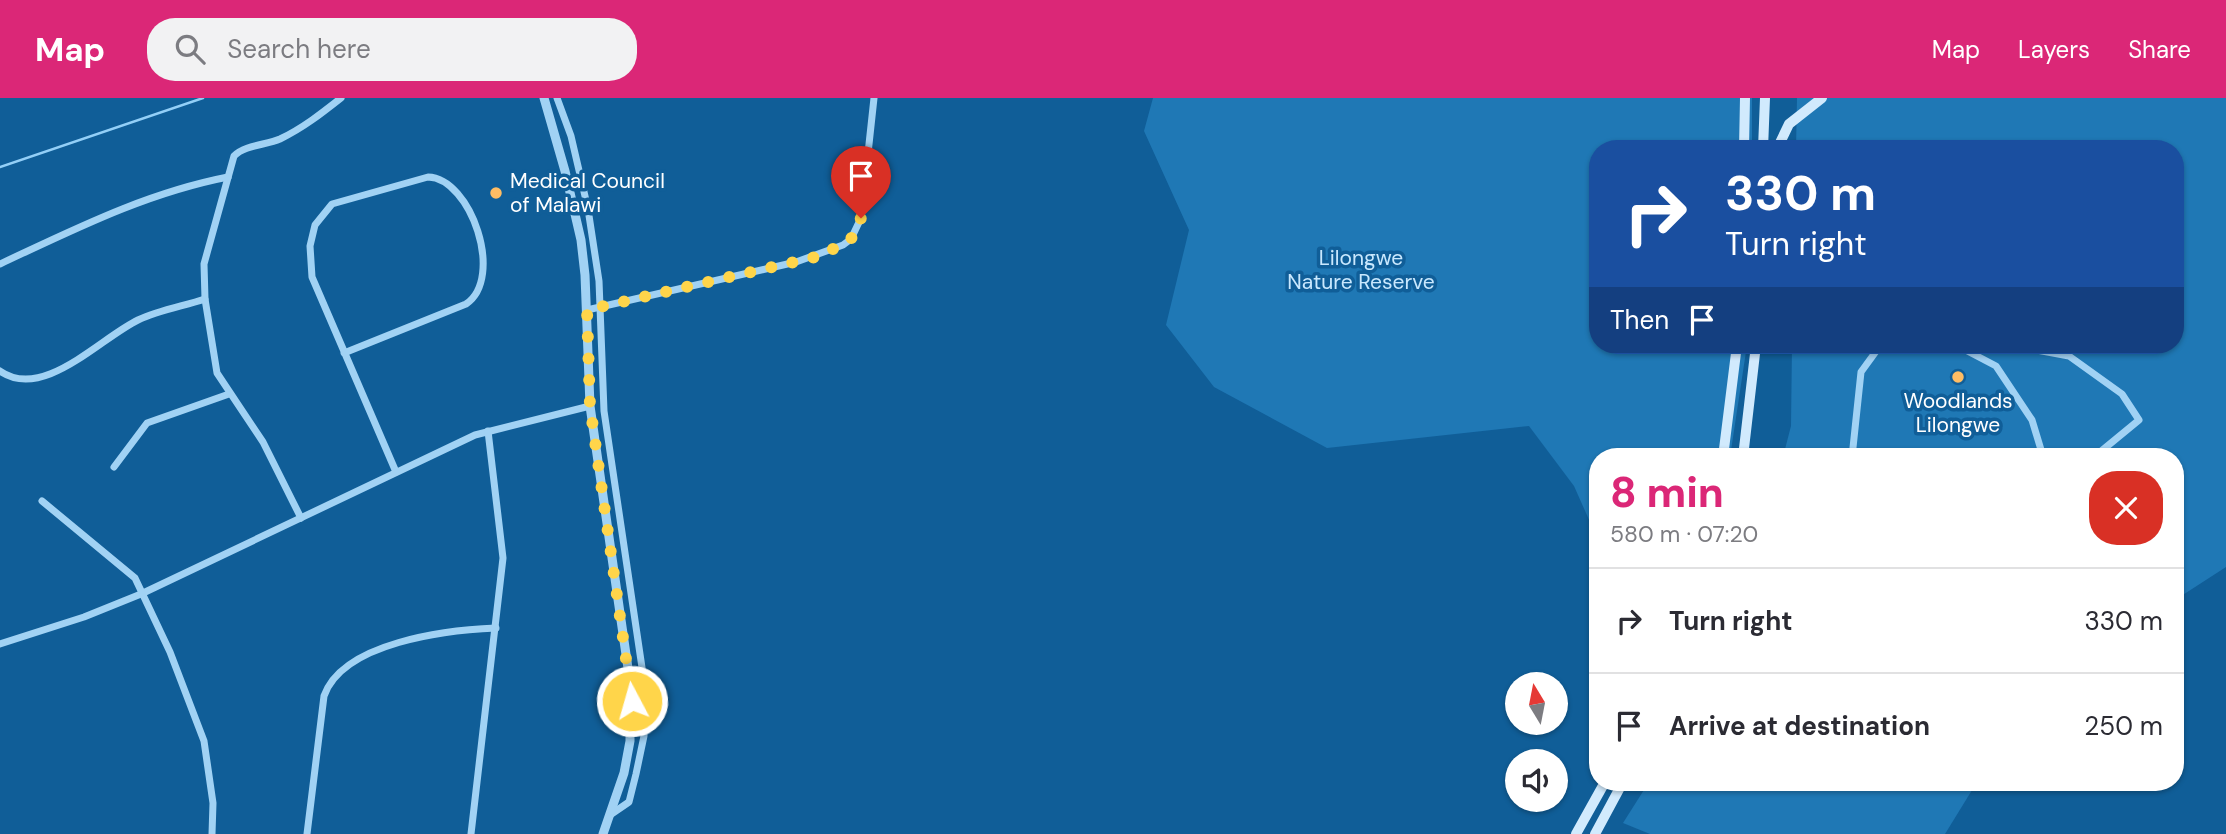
<!DOCTYPE html>
<html lang="en">
<head>
<meta charset="utf-8">
<style>
  :root { --surface:#fff; --page:#f2f2f3; --text:#2b2b33; --muted:#7c7c81; --line:#e1e1e2; --accent:#db2777 }
  body { margin:0; font-family:"DM Sans",sans-serif; background:var(--page); color:var(--text); height:100vh; display:flex; flex-direction:column; font-size:26px; white-space:nowrap }
  * { box-sizing:border-box; margin:0 }
  p { font-size:23px; color:var(--muted) }
  .icon { flex:none; width:38px; height:38px; fill:none; stroke:currentColor; stroke-width:2; stroke-linecap:round; stroke-linejoin:round }
  .map { position:relative; flex:1; overflow:hidden }
  .panel { position:absolute; left:1589px; top:350px; width:595px; height:343px; display:flex; flex-direction:column; background:var(--surface); border-radius:28px; box-shadow:0 2px 5px #0004 }
  .panel>* { flex:none }
  .guide { position:absolute; left:1589px; top:42px; width:595px; height:214px; border-radius:28px; box-shadow:0 2px 5px #0004; background:#1a4fa0; color:#fff; overflow:hidden }
  .needle { width:46px; rotate:350deg }
  .controls { position:absolute; left:1505px; top:574px; display:grid; gap:14px }
  .controls a { display:grid; place-items:center; width:63px; height:63px; border-radius:50%; background:var(--surface); box-shadow:0 2px 5px #0004; font-size:35px }
  .pin { position:absolute; display:grid; place-items:center; width:60px; height:60px; color:#fff; margin:-72px -30px; border-radius:50% 50% 50% 0; rotate:-45deg; box-shadow:0 0 7px #0007 }
  .pin .icon { rotate:45deg }
  .me { position:absolute; width:77px; margin:-38px; rotate:354deg; stroke-linejoin:round; filter:drop-shadow(0 0 5px #0008) }
  .turn { display:flex; align-items:center; gap:24px; height:147px; padding:0 21px; font-size:32px }
  .turn .icon { width:91px; height:91px; stroke-width:2.5 }
  .turn b { display:block; font-size:49px; line-height:60px }
  .then { display:flex; align-items:center; height:66px; padding:0 21px; background:#0003; gap:14px; font-size:26px }
  .round { display:grid; place-items:center; flex:none; width:74px; height:74px; border-radius:28px; background:var(--page) }
  .overview { display:flex; align-items:center; justify-content:space-between; height:119px; padding:0 21px }
  h1 { font-size:42px; font-weight:800; line-height:52px; color:var(--accent) }
  ul { padding:0; list-style:none }
  li { display:flex; align-items:center; gap:21px; height:105px; padding:0 21px; border-top:2px solid var(--line) }
  li div { flex:1 }
  li b { display:block; font-size:26px }
  li em { font-style:normal }
  header { display:flex; align-items:center; gap:42px; box-sizing:border-box; height:98px; padding:0 35px; background:var(--accent); color:#fff }
  header strong { font-size:33px }
  nav { display:flex; gap:38px; margin-inline-start:auto; font-size:24px }
  .search { width:490px; height:63px; background:var(--page); display:flex; align-items:center; gap:18px; box-sizing:border-box; padding:0 24px; border-radius:28px; color:var(--muted); font-size:26px }
  .map>svg:first-child { display:block }
  .green { fill:#1f78b5 }
  .lines { fill:none; stroke-linecap:round; stroke-linejoin:round }
  .stream { stroke:#93cff7; stroke-width:2.5 }
  .minor { stroke:#a1d2f4; stroke-width:7 }
  .tertiary { stroke:#a1d2f4; stroke-width:9 }
  .secondary { stroke:#d1eafd; stroke-width:10 }
  .route { stroke:#ffd54a; stroke-width:12; stroke-dasharray:0 21.6 }
  .poi-dot { fill:#ffbd64; stroke:#105e98; stroke-width:2.5 }
  .labels { text-anchor:middle; dominant-baseline:central; stroke-width:7; stroke-linejoin:round; paint-order:stroke }
  .poi-label { font-size:21px; fill:#fff; stroke:#105e98; text-anchor:start }
  .park-label { font-size:21px; fill:#c9e8fe; stroke:#105e98 }
</style>
</head>
<body>
<header>
<strong>Map</strong>
<div class="search"><svg class="icon" aria-label="search" viewBox="0 0 24 24"><circle cx="10" cy="10" r="6"/><path d="M15 15l6 6"/></svg>Search here</div>
<nav><a>Map</a><a>Layers</a><a>Share</a></nav>
</header>
<div class="map">
<svg width="2226" height="736" viewBox="0 0 2226 736">
  <rect width="100%" height="100%" fill="#105e98"/>
  <g class="green">
    <path d="M1153,0H1752V51H1598V247H1747L1730,359H1598V442L1574,388L1529,328L1327,350L1214,289L1166,227L1189,132L1144,33Z"/>
    <path d="M1797,0H2226V469L2175,502V359H1783L1791,328L1792,247H2175V51H1796Z"/>
    <path d="M1649,684H1977L1945,736H1650L1623,725Z"/>
  </g>
  <g class="lines">
    <path class="stream" d="M0,69L203,0"/>
    <g class="minor">
      <path d="M557,0L571,38L588,111L599,183L604,313L644,583V638L636,676L629,704L610,717"/>
      <path d="M0,166C75,131 146,95 228,79"/>
      <path d="M587,212L796,164L843,147L851,141L861,120L874,0"/>
      <path d="M1956,247L1996,268L2032,322L2042,355L2059,359"/>
      <path d="M2009,247L2069,258L2122,296L2139,322L2094,359"/>
      <path d="M344,255L466,206C505,180 471,80 428,79L332,106L315,127L310,148L312,179L396,374"/>
      <path d="M0,273C43,303 99,241 138,222C159,212 184,208 205,201"/>
      <path d="M1852,359L1861,274L1877,252L1888,247"/>
      <path d="M114,369L147,325L229,296"/>
      <path d="M42,403L135,480L170,554L204,643L213,705L212,736"/>
      <path d="M301,420L263,344L217,275L205,201L204,166L234,58C245,47 266,47 280,41C303,30 322,15 341,0"/>
      <path d="M0,546L84,519L141,496L475,337L590,308"/>
      <path d="M307,736L324,598C343,544 447,532 496,530"/>
      <path d="M471,736L503,460L488,333"/>
    </g>
    <path class="tertiary" d="M544,0L565,73L581,142L585,177L590,308L630,584V643L624,675L603,736"/>
    <g class="secondary">
      <path d="M1744,51L1745,0"/>
      <path d="M1763,51L1765,0"/>
      <path d="M1777,51L1789,26L1822,0"/>
      <path d="M1723,359L1737,247"/>
      <path d="M1743,359L1756,247"/>
      <path d="M1576,736L1605,684"/>
      <path d="M1595,736L1623,684"/>
    </g>
  </g>
  <g class="lines">
    <path class="route" d="M632,603L590,308L587,212L820,158L851,141L861,120"/>
  </g>
  <g class="poi-dot">
    <circle cx="496" cy="95" r="7"/>
    <circle cx="1958" cy="279" r="7"/>
  </g>
  <g class="labels">
    <g class="poi-label">
      <text x="510" y="83">Medical Council<tspan x="510" dy="24">of Malawi</tspan></text>
      <text x="1958" y="303" text-anchor="middle">Woodlands<tspan x="1958" dy="24">Lilongwe</tspan></text>
    </g>
    <g class="park-label">
      <text x="1361" y="160">Lilongwe<tspan x="1361" dy="24">Nature Reserve</tspan></text>
    </g>
  </g>
</svg>
<div class="controls">
<a><svg class="needle" viewBox="-14 -14 28 28"><path d="M0-13l5 13h-10z" fill="#e53935"/><path d="M0 13l5-13h-10z" fill="#7c7c81"/></svg></a>
<a><svg class="icon" aria-label="sound" viewBox="0 0 24 24"><path d="M4 9h4l5-4v14l-5-4H4zM17 9q2 3 0 6"/></svg></a>
</div>
<div class="pin" style="left:861px;top:120px;background:#d93025"><svg class="icon" aria-label="arrive" viewBox="0 0 24 24"><path d="M6 21V4h12l-3 4 3 4H6"/></svg></div>
<svg class="me" style="left:632px;top:603px" viewBox="-20 -20 40 40"><circle r="17" fill="#ffd54a" stroke="#fff" stroke-width="3"/><path d="M0-11L8 9 0 5-8 9z" fill="#fff"/></svg>
<div class="guide">
<div class="turn"><svg class="icon" aria-label="right" viewBox="0 0 24 24"><path d="M7 20v-9h11M14 6l5 5-5 5"/></svg><div><b>330 m</b>Turn right</div></div>
<div class="then">Then<svg class="icon" aria-label="arrive" viewBox="0 0 24 24"><path d="M6 21V4h12l-3 4 3 4H6"/></svg></div>
</div>
<section class="panel">
<div class="overview"><div><h1>8 min</h1><p>580 m · 07:20</p></div><a class="round" style="background:#d93025;color:#fff"><svg class="icon" aria-label="close" viewBox="0 0 24 24"><path d="M6 6l12 12M18 6L6 18"/></svg></a></div>
<ul>
<li><svg class="icon" aria-label="right" viewBox="0 0 24 24"><path d="M7 20v-9h11M14 6l5 5-5 5"/></svg><div><b>Turn right</b></div><em>330 m</em></li>
<li><svg class="icon" aria-label="arrive" viewBox="0 0 24 24"><path d="M6 21V4h12l-3 4 3 4H6"/></svg><div><b>Arrive at destination</b></div><em>250 m</em></li>
</ul>
</section>
</div>
</body>
</html>
